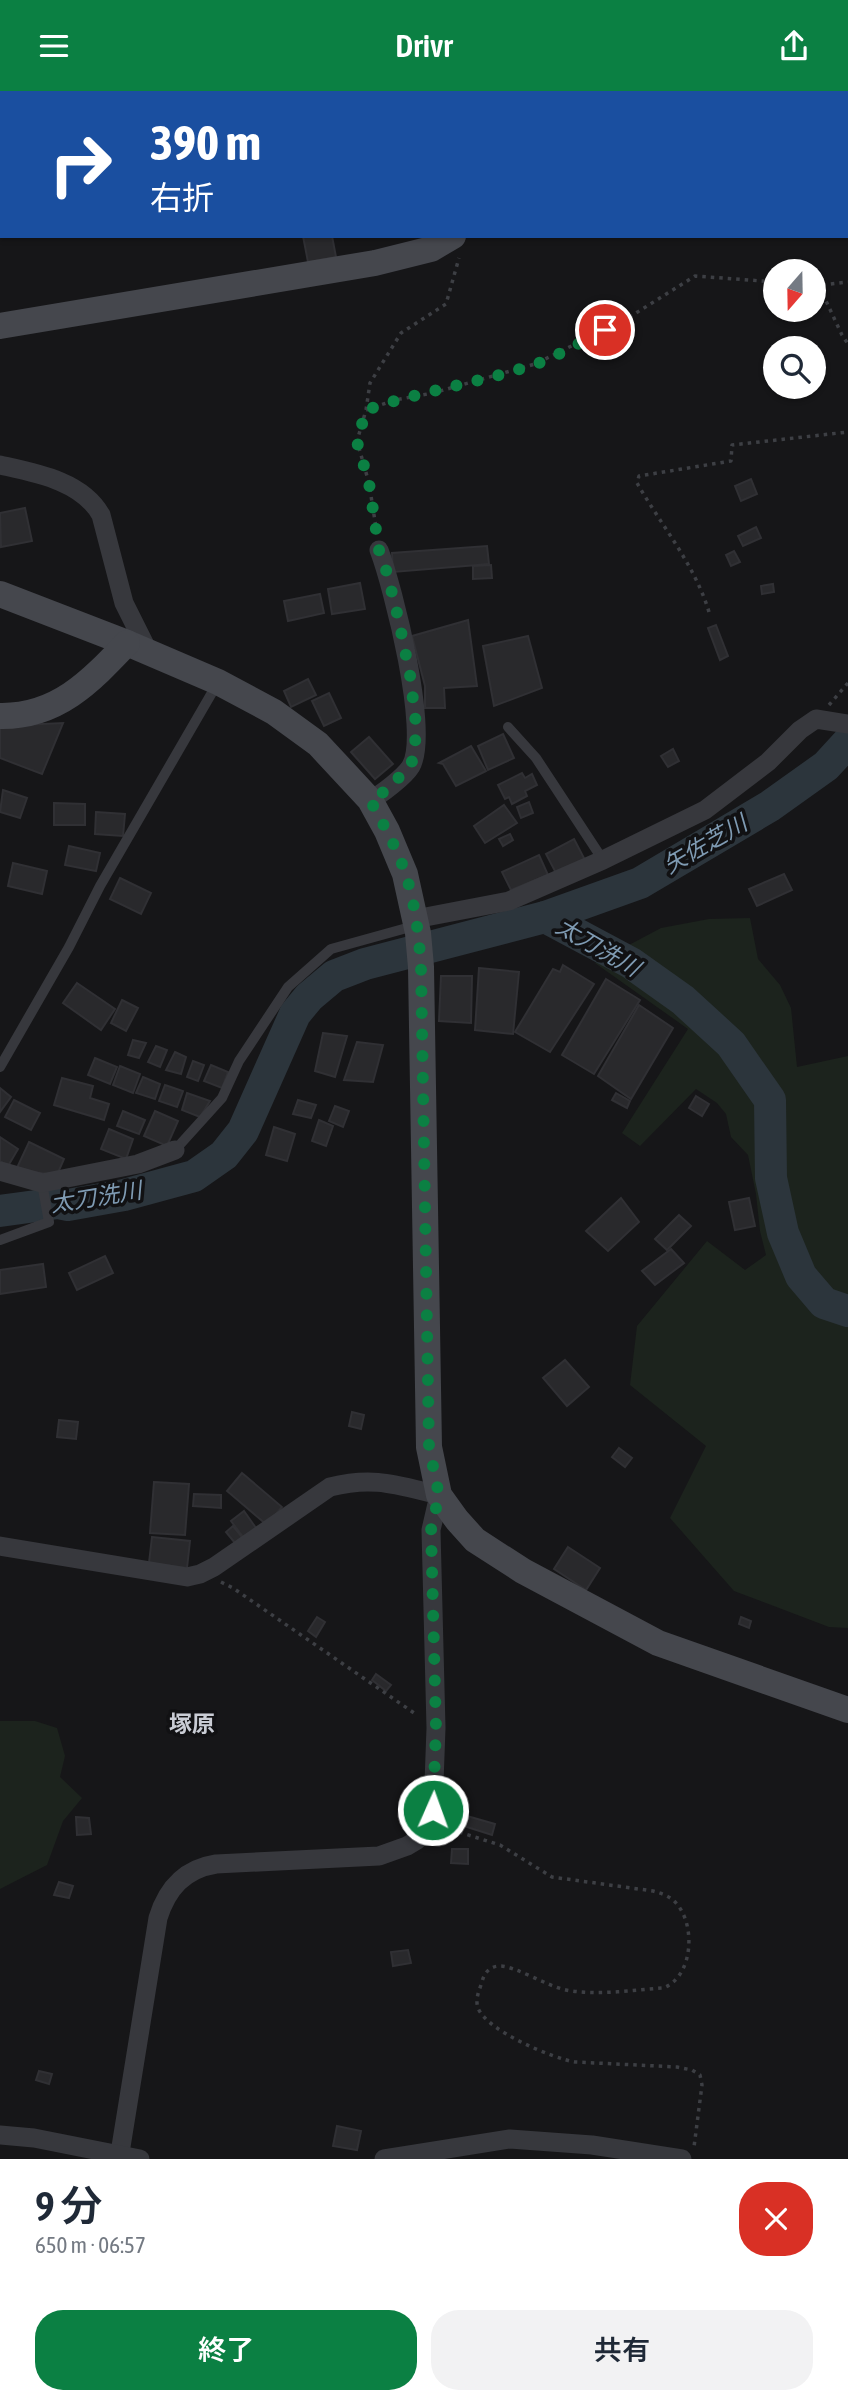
<!DOCTYPE html>
<html lang="ja">
<head>
<meta charset="utf-8">
<style>
  :root { --surface:#fff; --page:#f2f2f3; --text:#1f2937; --muted:#747a83; --accent:#0b8043 }
  body { margin:0; font-family:"Asap Condensed","Noto Sans JP",sans-serif; background:var(--page); color:var(--text); height:100vh; display:flex; flex-direction:column; font-size:26px; white-space:nowrap }
  * { box-sizing:border-box; margin:0 }
  p { font-size:23px; color:var(--muted) }
  .icon { flex:none; width:38px; height:38px; fill:none; stroke:currentColor; stroke-width:2; stroke-linecap:round; stroke-linejoin:round }
  .map { position:relative; height:2068px; overflow:hidden }
  .sheet { display:flex; flex-direction:column; background:var(--surface); flex:1 }
  .sheet>* { flex:none }
  .hud { position:absolute; left:0px; top:0px; width:849px; height:147px; box-shadow:0 2px 5px #0004; background:#1a4fa0; color:#fff; overflow:hidden }
  .needle { width:46px; rotate:200deg }
  .buttons { position:absolute; left:763px; top:168px; display:grid; gap:14px }
  .buttons a { display:grid; place-items:center; width:63px; height:63px; border-radius:50%; background:var(--surface); box-shadow:0 2px 5px #0004; font-size:35px }
  .pin { position:absolute; display:grid; place-items:center; width:60px; height:60px; color:#fff; margin:-30px; border:4px solid #fff; border-radius:50%; box-shadow:0 2px 7px #0007 }
  .me { position:absolute; width:77px; margin:-38px; rotate:2deg; stroke-linejoin:round; filter:drop-shadow(0 0 5px #0008) }
  .turn { display:flex; align-items:center; gap:24px; height:147px; padding:0 35px; font-size:32px }
  .turn .icon { width:91px; height:91px; stroke-width:2.5 }
  .turn b { display:block; font-size:49px; line-height:60px }
  .round { display:grid; place-items:center; flex:none; width:74px; height:74px; border-radius:28px; background:var(--page) }
  .headline { display:flex; align-items:center; justify-content:space-between; height:119px; padding:0 35px }
  h1 { font-size:42px; font-weight:600; line-height:52px }
  .cta { display:flex; gap:14px; margin-top:auto; padding:14px 35px }
  .cta a { flex:1; height:80px; border-radius:28px; background:var(--accent); color:#fff; font-size:28px; font-weight:600; line-height:80px; text-align:center }
  .cta a+a { background:var(--page); color:var(--text) }
  header { display:flex; justify-content:space-between; align-items:center; height:91px; padding:0 35px; background:var(--accent); color:#fff; font-size:32px; font-weight:600 }
  .map>svg:first-child { display:block }
  .green { fill:#1c231d }
  .lines { fill:none; stroke-linecap:round; stroke-linejoin:round }
  .river { stroke:#2c353c; stroke-width:32 }
  .building { fill:#29292c; stroke:#303034; stroke-width:2 }
  .path { stroke:#3d3f44; stroke-width:3.5; stroke-dasharray:3.5 5; stroke-linecap:butt }
  .lane { stroke:#37383d; stroke-width:10 }
  .street { stroke:#37383d; stroke-width:19 }
  .secondary { stroke:#45474d; stroke-width:26 }
  .route { stroke:#0b8043; stroke-width:12; stroke-dasharray:0 21.6 }
  .labels { text-anchor:middle; dominant-baseline:central; stroke-width:7; stroke-linejoin:round; paint-order:stroke }
  .water-label { font-size:23px; font-style:italic; fill:#7f9bb3; stroke:#111113 }
  .neighbourhood-label { font-size:23px; font-weight:bold; fill:#c9ccd4; stroke:#111113 }
</style>
</head>
<body>
<header><svg class="icon" aria-label="menu" viewBox="0 0 24 24"><path d="M4 6h16M4 12h16M4 18h16"/></svg>Drivr<svg class="icon" aria-label="share" viewBox="0 0 24 24"><path d="M12 15V3M7 8l5-5 5 5M5 13v7h14v-7"/></svg></header>
<div class="map">
<svg width="848" height="2068" viewBox="0 0 848 2068">
  <rect width="100%" height="100%" fill="#161618"/>
  <g class="green">
    <path d="M750,827L758,868L780,894L791,917L797,976L848,965V1537L829,1536L734,1500L670,1427L706,1355L630,1294L637,1235L707,1150L745,1179L766,1164L760,1140L756,1103L748,1064L731,1046L726,1023L717,1012L696,998L640,1055L622,1042L688,938L595,872L661,837L709,828Z"/>
    <path d="M0,1630H35L57,1637L65,1665L60,1686L82,1707L63,1730L47,1774L0,1798Z"/>
  </g>
  <g class="lines">
    <g class="river">
      <path d="M545,826L631,872L683,909L731,953L770,1009L771,1087L783,1142L801,1185L824,1212L848,1220"/>
      <path d="M0,1120L58,1112L68,1114L124,1104L194,1085L224,1064L243,1040L295,923L309,906L334,885L365,873L545,826L640,792L770,715L826,675L848,651"/>
    </g>
  </g>
  <g class="building">
    <path d="M303,145H332L336,166L308,171Z"/>
    <path d="M751,388L757,403L741,410L735,395Z"/>
    <path d="M25,417L32,450L1,456L0,422Z"/>
    <path d="M756,436L761,447L743,455L738,445Z"/>
    <path d="M487,455L489,473L393,481L392,462Z"/>
    <path d="M734,460L740,471L731,475L726,464Z"/>
    <path d="M491,474L492,487L473,488V475Z"/>
    <path d="M360,492L365,518L332,523L328,498Z"/>
    <path d="M773,493L774,501L762,503L761,495Z"/>
    <path d="M320,503L324,522L288,530L284,510Z"/>
    <path d="M468,529L477,595L444,597L445,617H425V595L412,545Z"/>
    <path d="M716,534L728,565L720,569L708,537Z"/>
    <path d="M528,545L542,597L494,615L483,555Z"/>
    <path d="M308,588L316,604L291,616L284,600Z"/>
    <path d="M329,602L341,627L324,635L312,610Z"/>
    <path d="M63,632L42,683L0,667V635Z"/>
    <path d="M503,643L514,667L488,679L478,655Z"/>
    <path d="M369,646L393,673L375,688L351,661Z"/>
    <path d="M471,655L486,680L456,695L443,673L439,672Z"/>
    <path d="M673,658L679,670L668,676L661,665Z"/>
    <path d="M522,682L525,687L532,683L537,694L525,700L527,705L512,713L509,706L505,708L498,694Z"/>
    <path d="M3,699L27,707L20,727L0,721Z"/>
    <path d="M529,711L533,722L521,727L517,716Z"/>
    <path d="M54,712L85,713V734H54Z"/>
    <path d="M504,714L517,732L485,752L474,735Z"/>
    <path d="M96,721L125,723L123,745L95,743Z"/>
    <path d="M510,743L513,749L503,755L499,748Z"/>
    <path d="M574,748L585,769L557,784L546,763Z"/>
    <path d="M69,755L100,762L96,780L65,774Z"/>
    <path d="M539,764L548,784L511,799L502,781Z"/>
    <path d="M13,772L47,780L42,803L8,795Z"/>
    <path d="M784,783L792,799L757,815L749,798Z"/>
    <path d="M120,787L151,802L141,823L110,808Z"/>
    <path d="M563,874L594,893L550,961L515,941L553,878L560,881Z"/>
    <path d="M479,877L519,881L513,943L475,939Z"/>
    <path d="M441,885H472L471,932L439,930Z"/>
    <path d="M606,888L640,909L594,983L562,964Z"/>
    <path d="M77,892L115,918L101,939L63,912Z"/>
    <path d="M122,909L138,917L126,940L111,932Z"/>
    <path d="M639,914L673,937L631,1008L598,985Z"/>
    <path d="M323,942L347,945L335,986L315,980Z"/>
    <path d="M133,949L146,952L139,967L128,964Z"/>
    <path d="M357,951L383,954L373,991L344,989Z"/>
    <path d="M156,955L167,959L160,976L148,971Z"/>
    <path d="M175,961L186,966L181,983L166,979Z"/>
    <path d="M95,967L117,976L110,993L88,984Z"/>
    <path d="M193,970L204,974L198,990L187,986Z"/>
    <path d="M211,974L228,981L222,997L204,990Z"/>
    <path d="M120,975L140,983L133,1002L113,994Z"/>
    <path d="M143,986L160,993L155,1008L136,1002Z"/>
    <path d="M62,987L93,995L90,1007L109,1013L104,1029L54,1014Z"/>
    <path d="M165,994L183,1000L177,1016L159,1010Z"/>
    <path d="M0,997L11,1006L0,1021Z"/>
    <path d="M187,1002L210,1010L200,1026L182,1019Z"/>
    <path d="M616,1002L630,1010L627,1017L612,1009Z"/>
    <path d="M696,1005L709,1013L702,1025L689,1017Z"/>
    <path d="M14,1009L40,1022L31,1039L5,1026Z"/>
    <path d="M298,1009L316,1014L311,1027L293,1023Z"/>
    <path d="M335,1015L349,1020L343,1036L329,1030Z"/>
    <path d="M123,1020L145,1029L139,1043L117,1035Z"/>
    <path d="M155,1020L178,1030L167,1055L144,1045Z"/>
    <path d="M319,1029L333,1035L326,1055L312,1050Z"/>
    <path d="M274,1036L295,1043L287,1070L266,1064Z"/>
    <path d="M109,1038L133,1048L126,1068L101,1058Z"/>
    <path d="M0,1046L18,1058L8,1075L0,1070Z"/>
    <path d="M29,1051L64,1068L57,1084L16,1079Z"/>
    <path d="M621,1107L639,1131L608,1160L586,1140Z"/>
    <path d="M749,1107L755,1135L735,1139L729,1111Z"/>
    <path d="M679,1124L691,1135L667,1159L655,1148Z"/>
    <path d="M671,1158L684,1172L655,1194L642,1180Z"/>
    <path d="M105,1165L113,1182L77,1199L69,1182Z"/>
    <path d="M43,1173L46,1196L0,1203V1179Z"/>
    <path d="M565,1269L589,1296L567,1315L543,1287Z"/>
    <path d="M352,1321L364,1324L361,1338L349,1335Z"/>
    <path d="M59,1329L78,1331L76,1348L57,1346Z"/>
    <path d="M619,1357L632,1367L625,1376L612,1366Z"/>
    <path d="M242,1382L282,1416L267,1434L227,1400Z"/>
    <path d="M154,1391L189,1393L185,1444L150,1442Z"/>
    <path d="M194,1403L221,1404V1417L193,1415Z"/>
    <path d="M244,1420L256,1437L243,1446L231,1430Z"/>
    <path d="M233,1435L242,1446L235,1452L226,1441Z"/>
    <path d="M152,1446L190,1450L187,1477L149,1472Z"/>
    <path d="M568,1456L600,1477L586,1499L554,1478Z"/>
    <path d="M317,1526L325,1531L316,1546L308,1540Z"/>
    <path d="M741,1526L751,1530L749,1537L739,1533Z"/>
    <path d="M376,1583L391,1594L386,1600L372,1589Z"/>
    <path d="M416,1716L427,1720L422,1733L411,1729Z"/>
    <path d="M467,1725L495,1733L492,1744L464,1735Z"/>
    <path d="M76,1726L89,1727L91,1743L77,1744Z"/>
    <path d="M452,1758H468V1773L451,1772Z"/>
    <path d="M59,1791L73,1795L69,1807L54,1804Z"/>
    <path d="M408,1859L411,1872L393,1875L391,1861Z"/>
    <path d="M39,1980L52,1983L49,1993L36,1989Z"/>
    <path d="M337,2035L361,2040L357,2059L333,2055Z"/>
  </g>
  <g class="lines">
    <g class="path">
      <path d="M814,195L848,191"/>
      <path d="M819,195L842,244L848,253"/>
      <path d="M366,319L395,309L433,302L535,273L628,227L695,185L775,191"/>
      <path d="M377,443L369,392L357,350L366,319L370,292L401,242L446,213L459,167"/>
      <path d="M709,521C695,474 661,434 637,392L639,385L731,370L732,354L848,341"/>
      <path d="M829,614L848,592"/>
      <path d="M221,1491L233,1497L417,1624"/>
      <path d="M443,1736L500,1754L552,1786L653,1800C660,1802 667,1804 673,1809C697,1830 694,1886 663,1897C632,1899 597,1905 566,1899C547,1895 515,1875 500,1875C490,1875 484,1882 482,1891C479,1900 475,1908 478,1917C487,1940 552,1967 575,1971L677,1976L692,1979L700,1984L702,1994L694,2056"/>
    </g>
    <g class="lane">
      <path d="M508,636L536,667L603,769"/>
      <path d="M0,976L69,856L100,795L217,593"/>
      <path d="M175,1059L222,1007L239,970L288,896L331,858L414,835"/>
      <path d="M0,1149L49,1131L42,1092"/>
    </g>
    <g class="street">
      <path d="M0,374C36,382 82,390 101,424L124,512L149,562"/>
      <path d="M370,709C381,704 405,685 411,675C430,642 393,496 379,459"/>
      <path d="M415,828L509,810L603,769L705,719L768,671L800,639L816,628L848,633"/>
      <path d="M0,1080L42,1092L138,1073L175,1059"/>
      <path d="M0,1455L187,1486L200,1483L214,1476L330,1396C374,1385 396,1394 439,1404L431,1439L436,1637L433,1719L424,1741L417,1749L407,1755L379,1765L216,1773C184,1778 167,1798 158,1827L119,2068"/>
      <path d="M0,2044L34,2047L140,2068"/>
      <path d="M384,2068L510,2048L592,2054L682,2068"/>
    </g>
    <g class="secondary">
      <path d="M529,2L530,0"/>
      <path d="M0,235L375,172L431,158L453,145"/>
      <path d="M0,503L127,552L218,591L274,621L318,653L370,709L387,740L405,783L418,842L421,876L429,1356L439,1404L457,1429L475,1449L523,1480L658,1552L848,1619"/>
      <path d="M0,625C57,626 90,591 127,552"/>
    </g>
  </g>
  <g class="lines">
    <path class="route" d="M433,1719L436,1637L431,1439L439,1404L429,1356L421,876C419,845 415,813 406,784C397,757 383,733 370,709L380,704L411,675L415,655L416,633L410,584L398,526L387,482L379,459L369,392L357,351L366,319C421,300 478,292 533,274C557,266 582,250 605,239"/>
  </g>
  <g class="labels">
    <g class="water-label">
      <text transform="translate(705 753) rotate(-30)">矢佐芝川</text>
      <text transform="translate(598 856) rotate(30)">太刀洗川</text>
      <text transform="translate(96 1106) rotate(-9)">太刀洗川</text>
    </g>
    <g class="neighbourhood-label">
      <text x="192" y="1633">塚原</text>
    </g>
  </g>
</svg>
<div class="buttons">
<a><svg class="needle" viewBox="-14 -14 28 28"><path d="M0-13l5 13h-10z" fill="#e53935"/><path d="M0 13l5-13h-10z" fill="#747a83"/></svg></a>
<a><svg class="icon" aria-label="search" viewBox="0 0 24 24"><circle cx="10" cy="10" r="6"/><path d="M15 15l6 6"/></svg></a>
</div>
<div class="pin" style="left:605px;top:239px;background:#d93025"><svg class="icon" aria-label="arrive" viewBox="0 0 24 24"><path d="M6 21V4h12l-3 4 3 4H6"/></svg></div>
<svg class="me" style="left:433px;top:1719px" viewBox="-20 -20 40 40"><circle r="17" fill="#0b8043" stroke="#fff" stroke-width="3"/><path d="M0-11L8 9 0 5-8 9z" fill="#fff"/></svg>
<div class="hud">
<div class="turn"><svg class="icon" aria-label="right" viewBox="0 0 24 24"><path d="M7 20v-9h11M14 6l5 5-5 5"/></svg><div><b>390 m</b>右折</div></div>
</div>
</div>
<section class="sheet">
<div class="headline"><div><h1>9 分</h1><p>650 m · 06:57</p></div><a class="round" style="background:#d93025;color:#fff"><svg class="icon" aria-label="close" viewBox="0 0 24 24"><path d="M6 6l12 12M18 6L6 18"/></svg></a></div>
<div class="cta"><a>終了</a><a>共有</a></div>
</section>
</body>
</html>
